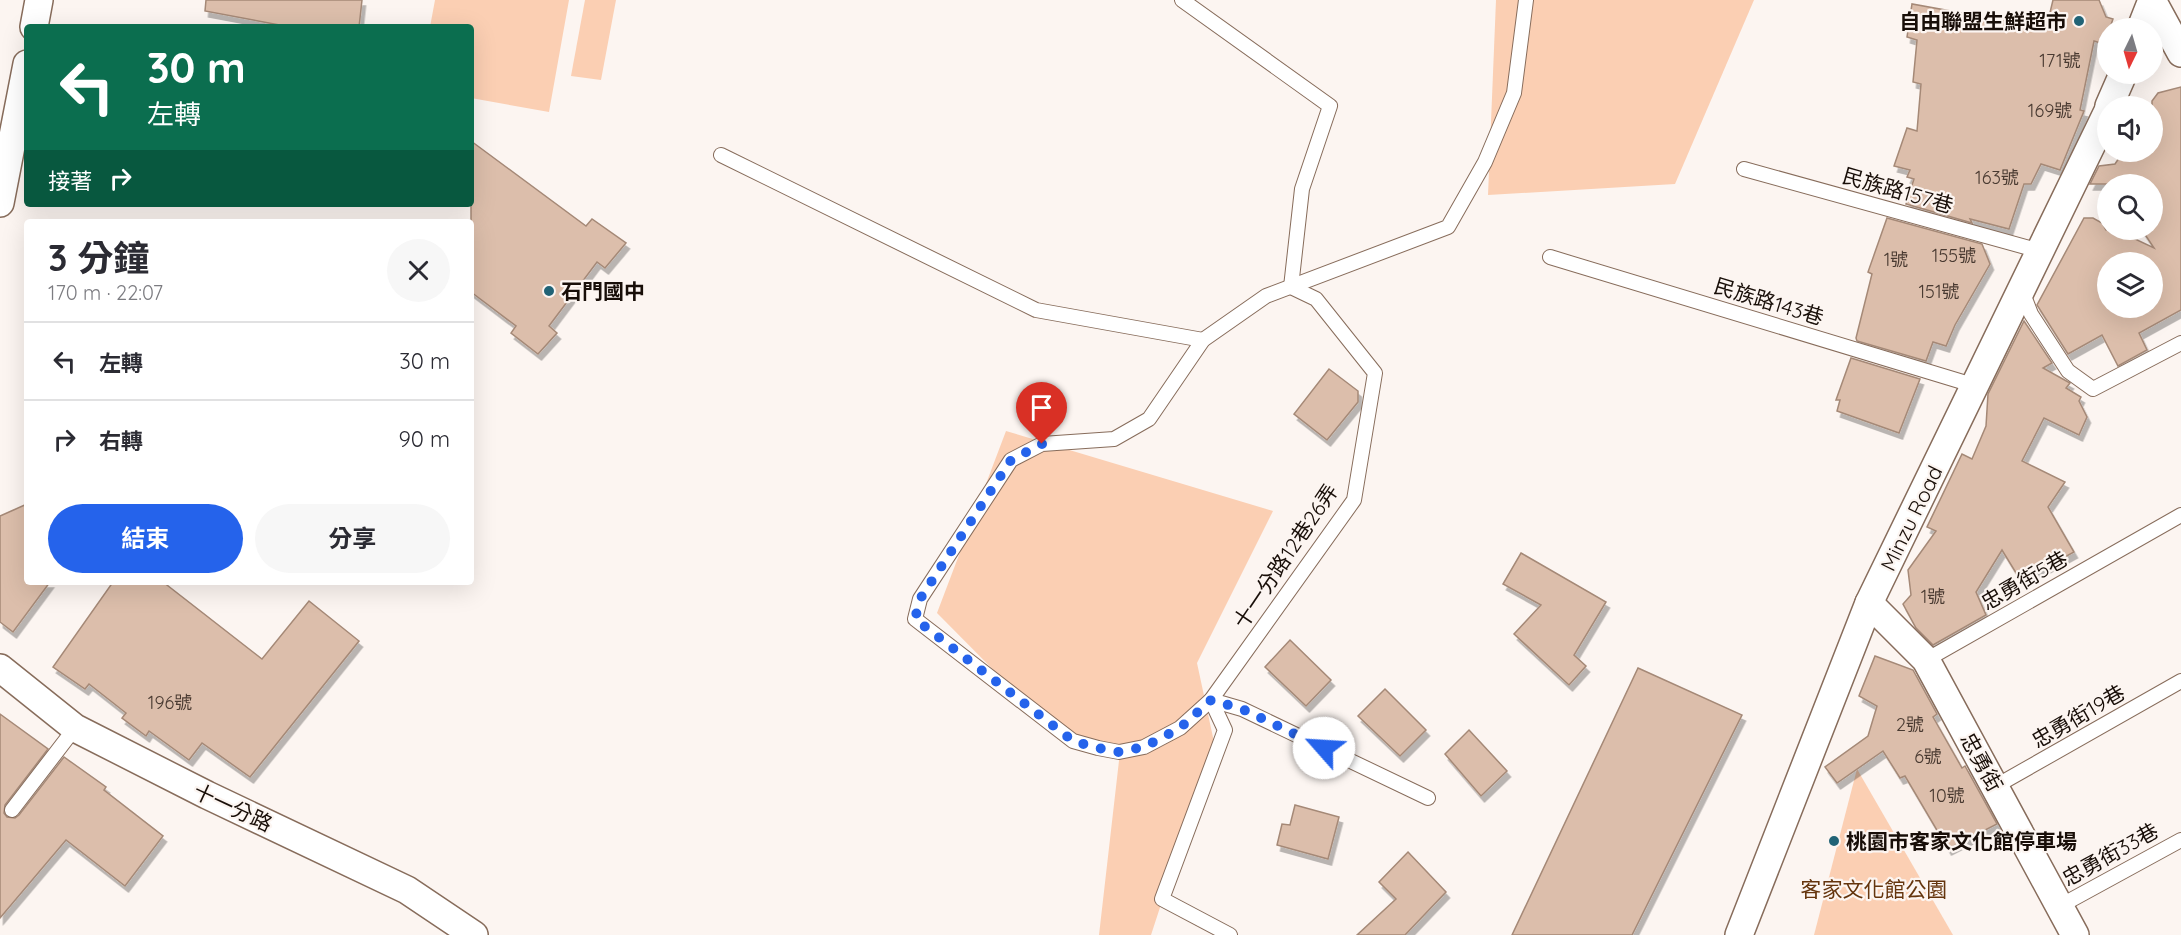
<!DOCTYPE html>
<html lang="zh-TW">
<head>
<meta charset="utf-8">
<style>
  :root { --surface:#fff; --page:#f7f7f7; --text:#2b2b33; --muted:#7c7c81; --line:#e1e1e2; --accent:#2563eb }
  body { margin:0; font-family:Quicksand,"Noto Sans TC",sans-serif; background:var(--page); color:var(--text); height:100vh; display:flex; flex-direction:column; font-size:22px; white-space:nowrap }
  * { box-sizing:border-box; margin:0 }
  p { font-size:20px; color:var(--muted) }
  .icon { flex:none; width:33px; height:33px; fill:none; stroke:currentColor; stroke-width:2; stroke-linecap:round; stroke-linejoin:round }
  .map { position:relative; flex:1; overflow:hidden }
  .sheet { position:absolute; left:24px; top:219px; width:450px; height:366px; display:flex; flex-direction:column; background:var(--surface); border-radius:6px; box-shadow:0 6px 24px #0002 }
  .sheet>* { flex:none }
  .top-card { position:absolute; left:24px; top:24px; width:450px; height:183px; border-radius:6px; box-shadow:0 6px 24px #0002; background:#0b6e4f; color:#fff; overflow:hidden }
  .needle { width:39px; rotate:185deg }
  .tools { position:absolute; left:2097px; top:18px; display:grid; gap:12px }
  .tools a { display:grid; place-items:center; width:66px; height:66px; border-radius:50%; background:var(--surface); box-shadow:0 6px 24px #0002; font-size:30px }
  .pin { position:absolute; display:grid; place-items:center; width:51px; height:51px; color:#fff; margin:-62px -26px; border-radius:50% 50% 50% 0; rotate:-45deg; box-shadow:0 0 6px #0007 }
  .pin .icon { rotate:45deg }
  .me { position:absolute; width:66px; margin:-33px; rotate:296deg; stroke-linejoin:round; filter:drop-shadow(0 0 4px #0008) }
  .turn { display:flex; align-items:center; gap:21px; height:126px; padding:0 24px; font-size:27px }
  .turn .icon { width:78px; height:78px; stroke-width:2.5 }
  .turn b { display:block; font-size:42px; line-height:51px }
  .then { display:flex; align-items:center; height:57px; padding:0 24px; background:#0003; gap:12px; font-size:22px }
  .round { display:grid; place-items:center; flex:none; width:63px; height:63px; border-radius:32px; background:var(--page) }
  .head { display:flex; align-items:center; justify-content:space-between; height:102px; padding:0 24px }
  h1 { font-size:36px; font-weight:700; line-height:45px }
  .cta { display:flex; gap:12px; margin-top:auto; padding:12px 24px }
  .cta a { flex:1; height:69px; border-radius:36px; background:var(--accent); color:#fff; font-size:24px; font-weight:700; line-height:69px; text-align:center }
  .cta a+a { background:var(--page); color:var(--text) }
  ul { padding:0; list-style:none }
  li { display:flex; align-items:center; gap:18px; height:78px; padding:0 24px; border-top:2px solid var(--line) }
  li div { flex:1 }
  li b { display:block; font-size:22px }
  li em { font-style:normal }
  .map>svg:first-child { display:block }
  .green { fill:#fbcfb3 }
  .building { fill:#dcbeab; stroke:#a58977; stroke-width:1.5; fill-rule:evenodd; filter:url(#shadow) }
  .lines { fill:none; stroke-linecap:round; stroke-linejoin:round }
  .service-casing { stroke:#876c5b; stroke-width:16 }
  .minor-casing { stroke:#876c5b; stroke-width:30 }
  .service { stroke:#fff; stroke-width:14 }
  .minor { stroke:#fff; stroke-width:27 }
  .route { stroke:#2563eb; stroke-width:10; stroke-dasharray:0 18 }
  .poi-dot { fill:#216376; stroke:#fcf5f1; stroke-width:2 }
  .labels { text-anchor:middle; dominant-baseline:central; stroke-width:4.5; stroke-linejoin:round; paint-order:stroke }
  .number-label { font-size:18px; fill:#493a31 }
  .poi-label { font-size:21px; font-weight:bold; fill:#180e08; stroke:#fcf5f1; text-anchor:start }
  .street-label { font-size:21px; fill:#180e08; stroke:#fcf5f1 }
  .park-label { font-size:21px; fill:#65350d; stroke:#fcf5f1 }
</style>
</head>
<body>
<div class="map">
<svg width="2181" height="935" viewBox="0 0 2181 935">
  <defs>
    <filter id="shadow"><feDropShadow dx="3.5" dy="6" stdDeviation="0" flood-color="#0004"/></filter>
  </defs>
  <rect width="100%" height="100%" fill="#fcf5f1"/>
  <g class="green">
    <path d="M435,0H569L549,112L471,98V27H430Z"/>
    <path d="M585,0H616L601,80L571,76Z"/>
    <path d="M1496,0H1754L1675,184L1488,195Z"/>
    <path d="M1006,431L1273,511L1197,663L1214,742L1151,935H1099L1120,752L1061,738L937,613Z"/>
    <path d="M1857,769L1953,935H1814Z"/>
  </g>
  <g class="building">
    <path d="M206,0H362L359,27H290L205,11Z"/>
    <path d="M2053,0H2099L2106,17L2113,19L2104,44L2094,41L2080,110L2084,111L2060,170L2041,164L2031,184H2024L2009,229L1970,219L1972,223L1906,204L1914,179L1907,177L1910,170L1894,166L1907,128L1917,131L1921,84L1913,82L1917,40L1907,37L1912,4L2039,27L2041,24L2047,25Z"/>
    <path d="M2181,87V310L2139,333L2147,350L2118,366L2102,335L2068,354L2037,305L2084,218H2093L2102,223L2106,230H2116L2154,248L2142,230H2152V184H2090L2099,166L2115,164L2123,152H2152V101L2158,93ZM2108,262H2152V308H2108Z"/>
    <path d="M471,141L586,226L592,219L626,243L605,268L597,262L549,326L557,333L538,354L511,333L516,326L471,292Z"/>
    <path d="M1887,218L1982,244L1990,264L1955,325L1946,346L1933,342L1926,361L1857,341L1856,338L1872,274L1868,272Z"/>
    <path d="M2024,321L2052,363L2043,368L2070,383L2066,388L2081,397L2079,401L2087,417L2079,435L2044,418L2022,461L2065,482L2048,507L2074,552L2021,581L2002,550L1976,592L1986,615L1933,645L1916,628L1903,604L1911,595L1908,570L1936,531L1927,527L1962,454L1972,459L1986,426L1988,394Z"/>
    <path d="M1851,358L1920,379L1899,433L1837,411L1840,400H1836Z"/>
    <path d="M1329,369L1358,391V402L1327,440L1294,414Z"/>
    <path d="M27,504V582H50L13,632L0,622V516Z"/>
    <path d="M1521,553L1606,602L1574,655L1586,666L1569,685L1514,634L1541,605L1503,584Z"/>
    <path d="M113,582H163L262,659L309,601L359,641L250,777L202,743L189,760L149,731L146,736L122,718L126,713L89,684L85,689L53,667Z"/>
    <path d="M1290,640L1331,680L1306,706L1265,667Z"/>
    <path d="M1875,656L1913,670L1937,714L1933,717L1962,768L1965,766L1997,824L1948,849L1905,776L1900,778L1883,751L1837,783L1825,767L1868,736L1877,706L1859,696Z"/>
    <path d="M1638,668L1742,715L1632,935H1512Z"/>
    <path d="M1385,689L1426,730L1400,756L1358,716Z"/>
    <path d="M0,714L48,749L5,805L4,813L7,817L15,818L19,815L64,757L106,787L104,790L163,836L125,886L66,840L0,918Z"/>
    <path d="M1469,730L1507,771L1481,796L1445,754Z"/>
    <path d="M1295,805L1339,817L1328,859L1277,845L1282,824L1290,825Z"/>
    <path d="M1408,852L1446,892L1405,935H1357L1396,899L1379,882Z"/>
  </g>
  <g class="lines">
    <g class="service-casing">
      <g id="service">
        <path d="M1182,0L1330,106L1302,189L1291,287L1316,299L1375,373L1354,500L1211,700L1225,730L1162,899L1230,935"/>
        <path d="M721,155L1036,310L1203,340"/>
        <path d="M1744,169L2040,251"/>
        <path d="M1550,257L1976,386"/>
        <path d="M2022,291L2031,314L2068,371L2093,389L2181,343"/>
        <path d="M1926,660L2181,515"/>
        <path d="M1996,786L2181,681"/>
        <path d="M1428,798L1242,709L1211,700L1180,728L1144,747L1119,752L1098,748L1073,741L915,619L920,599L1011,460L1042,444L1114,439L1149,419L1203,340L1266,296L1448,227L1485,162L1514,93L1526,0"/>
        <path d="M12,810L75,728"/>
        <path d="M2060,906L2181,840"/>
      </g>
    </g>
    <g class="minor-casing">
      <g id="minor">
        <path d="M2152,0L2181,53"/>
        <path d="M34,27L39,0"/>
        <path d="M2141,28L2152,0"/>
        <path d="M2109,106L2123,74"/>
        <path d="M0,203L27,64"/>
        <path d="M1869,603L1926,660L2075,935"/>
        <path d="M0,668L75,728L207,795L407,890L474,935"/>
        <path d="M1739,935L1869,603L2108,111"/>
      </g>
    </g>
    <use href="#service" class="service"/>
    <use href="#minor" class="minor"/>
  </g>
  <g class="lines">
    <path class="route" d="M1042,444L1011,460L920,599L915,619L1073,741L1098,748L1119,752L1144,747L1180,728L1211,700L1242,709L1324,748"/>
  </g>
  <g class="poi-dot">
    <circle cx="2079" cy="21" r="6"/>
    <circle cx="549" cy="291" r="6"/>
    <circle cx="1834" cy="841" r="6"/>
  </g>
  <g class="labels">
    <g class="number-label">
      <text x="2060" y="60">171號</text>
      <text x="2050" y="110">169號</text>
      <text x="1997" y="177">163號</text>
      <text x="1954" y="255">155號</text>
      <text x="1896" y="259">1號</text>
      <text x="1939" y="291">151號</text>
      <text x="1933" y="596">1號</text>
      <text x="170" y="702">196號</text>
      <text x="1910" y="724">2號</text>
      <text x="1928" y="756">6號</text>
      <text x="1947" y="795">10號</text>
    </g>
    <g class="poi-label">
      <text x="2067" y="21" text-anchor="end">自由聯盟生鮮超市</text>
      <text x="561" y="291">石門國中</text>
      <text x="1846" y="841">桃園市客家文化館停車場</text>
    </g>
    <g class="street-label">
      <text transform="translate(1898 190) rotate(16)">民族路157巷</text>
      <text transform="translate(1769 301) rotate(17)">民族路143巷</text>
      <text transform="translate(1911 518) rotate(-64)">Minzu Road</text>
      <text transform="translate(1285 556) rotate(-56)">十一分路12巷26弄</text>
      <text transform="translate(2024 580) rotate(-30)">忠勇街5巷</text>
      <text transform="translate(2078 716) rotate(-30)">忠勇街19巷</text>
      <text transform="translate(1982 762) rotate(61)">忠勇街</text>
      <text transform="translate(233 807) rotate(25)">十一分路</text>
      <text transform="translate(2110 854) rotate(-29)">忠勇街33巷</text>
    </g>
    <g class="park-label">
      <text x="1874" y="889">客家文化館公園</text>
    </g>
  </g>
</svg>
<div class="tools">
<a><svg class="needle" viewBox="-14 -14 28 28"><path d="M0-13l5 13h-10z" fill="#e53935"/><path d="M0 13l5-13h-10z" fill="#7c7c81"/></svg></a>
<a><svg class="icon" aria-label="sound" viewBox="0 0 24 24"><path d="M4 9h4l5-4v14l-5-4H4zM17 9q2 3 0 6"/></svg></a>
<a><svg class="icon" aria-label="search" viewBox="0 0 24 24"><circle cx="10" cy="10" r="6"/><path d="M15 15l6 6"/></svg></a>
<a><svg class="icon" aria-label="layers" viewBox="0 0 24 24"><path d="M12 4l9 5-9 5-9-5zM3 14l9 5 9-5"/></svg></a>
</div>
<div class="pin" style="left:1042px;top:444px;background:#d93025"><svg class="icon" aria-label="arrive" viewBox="0 0 24 24"><path d="M6 21V4h12l-3 4 3 4H6"/></svg></div>
<svg class="me" style="left:1324px;top:748px" viewBox="-20 -20 40 40"><circle r="19" fill="#fff"/><path d="M0-13L10 11 0 6-10 11z" fill="#2563eb"/></svg>
<div class="top-card">
<div class="turn"><svg class="icon" aria-label="left" viewBox="0 0 24 24"><path d="M17 20v-9H6M10 6l-5 5 5 5"/></svg><div><b>30 m</b>左轉</div></div>
<div class="then">接著<svg class="icon" aria-label="right" viewBox="0 0 24 24"><path d="M7 20v-9h11M14 6l5 5-5 5"/></svg></div>
</div>
<section class="sheet">
<div class="head"><div><h1>3 分鐘</h1><p>170 m · 22:07</p></div><a class="round"><svg class="icon" aria-label="close" viewBox="0 0 24 24"><path d="M6 6l12 12M18 6L6 18"/></svg></a></div>
<ul>
<li><svg class="icon" aria-label="left" viewBox="0 0 24 24"><path d="M17 20v-9H6M10 6l-5 5 5 5"/></svg><div><b>左轉</b></div><em>30 m</em></li>
<li><svg class="icon" aria-label="right" viewBox="0 0 24 24"><path d="M7 20v-9h11M14 6l5 5-5 5"/></svg><div><b>右轉</b></div><em>90 m</em></li>
</ul>
<div class="cta"><a>結束</a><a>分享</a></div>
</section>
</div>
</body>
</html>
